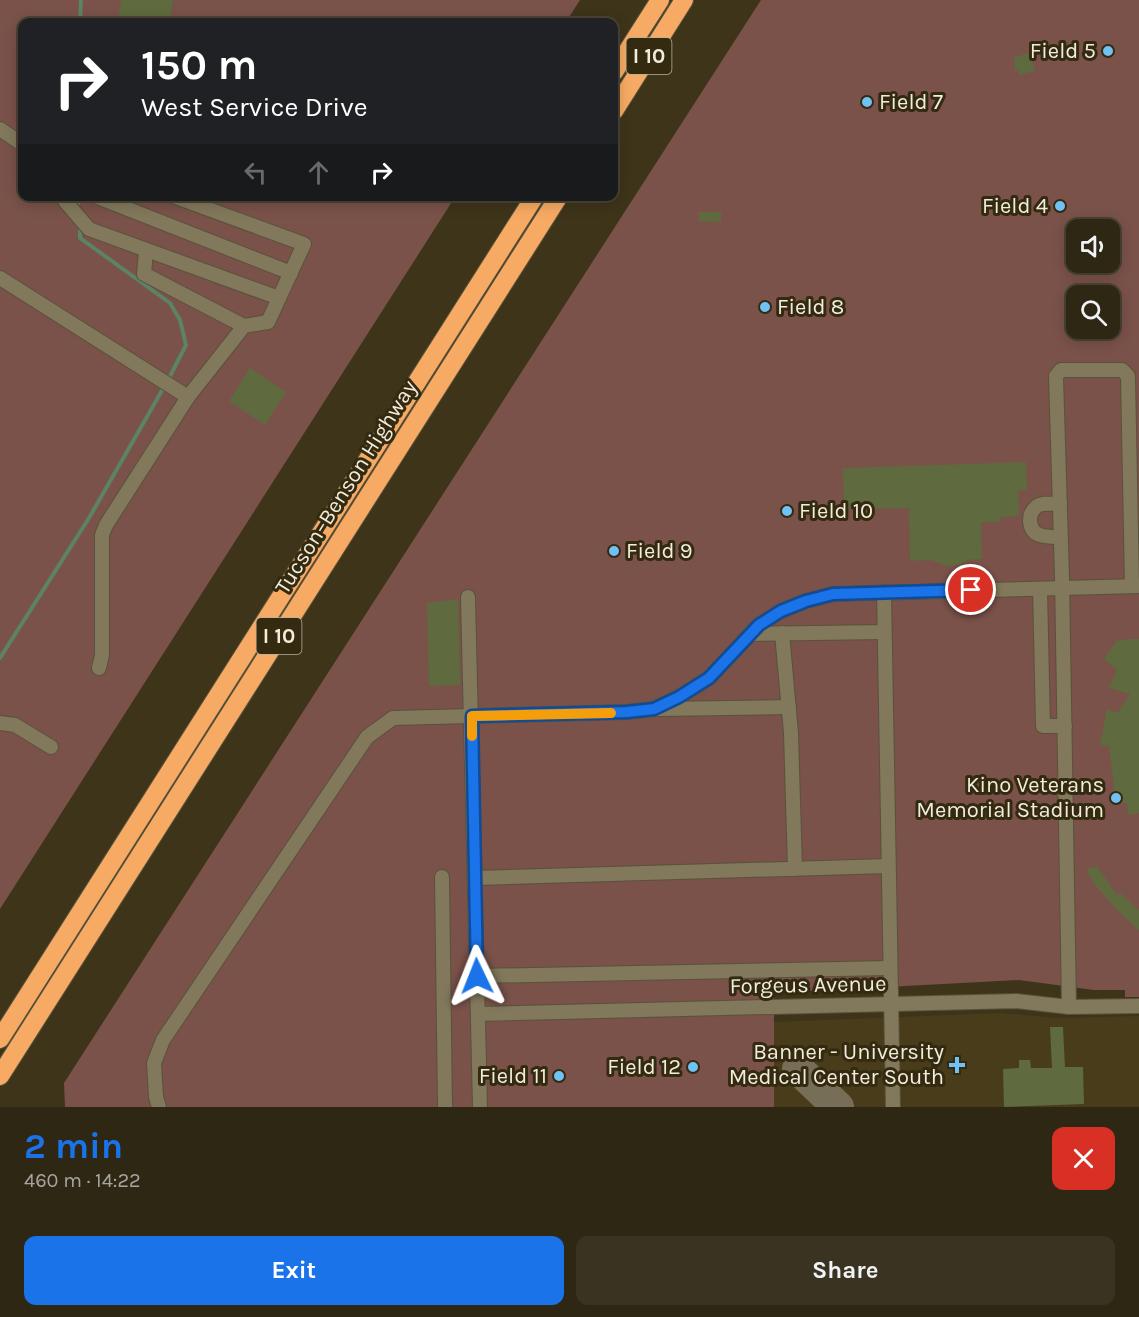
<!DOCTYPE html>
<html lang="en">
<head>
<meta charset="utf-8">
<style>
  :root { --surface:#2e2714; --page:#3a3322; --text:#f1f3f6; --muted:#a7a5a0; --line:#494434; --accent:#1a73e8 }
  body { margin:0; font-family:Karla,sans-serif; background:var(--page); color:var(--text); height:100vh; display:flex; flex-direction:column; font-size:22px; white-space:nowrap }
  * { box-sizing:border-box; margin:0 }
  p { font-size:20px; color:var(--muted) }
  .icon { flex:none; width:33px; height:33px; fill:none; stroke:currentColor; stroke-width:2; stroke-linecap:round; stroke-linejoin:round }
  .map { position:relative; height:1107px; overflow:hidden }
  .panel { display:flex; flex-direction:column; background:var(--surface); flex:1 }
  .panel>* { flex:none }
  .guide { position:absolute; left:18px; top:18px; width:600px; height:183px; border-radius:12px; box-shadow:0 3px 15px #0003,0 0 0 2px var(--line); background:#202124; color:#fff; overflow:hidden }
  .fabs { position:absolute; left:1066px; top:219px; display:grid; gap:12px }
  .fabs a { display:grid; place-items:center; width:54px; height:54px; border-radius:12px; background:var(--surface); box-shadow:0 3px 15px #0003,0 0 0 2px var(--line); font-size:30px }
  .pin { position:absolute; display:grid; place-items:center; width:51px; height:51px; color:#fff; margin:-26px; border:3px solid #fff; border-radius:50%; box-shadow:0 2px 6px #0007 }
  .me { position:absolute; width:66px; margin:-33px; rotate:358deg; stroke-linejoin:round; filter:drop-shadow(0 0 4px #0008) }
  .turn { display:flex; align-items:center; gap:21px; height:126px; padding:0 24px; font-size:27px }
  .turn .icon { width:78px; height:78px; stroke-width:2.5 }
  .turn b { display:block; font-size:42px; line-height:51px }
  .lanes { display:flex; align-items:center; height:57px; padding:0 24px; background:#0003; justify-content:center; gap:30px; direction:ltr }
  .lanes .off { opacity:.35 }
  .round { display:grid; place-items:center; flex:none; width:63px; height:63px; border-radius:12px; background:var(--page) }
  .headline { display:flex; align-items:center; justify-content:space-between; height:102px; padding:0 24px }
  h1 { font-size:36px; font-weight:700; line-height:45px; color:var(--accent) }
  .primary-button { display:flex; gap:12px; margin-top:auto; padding:12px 24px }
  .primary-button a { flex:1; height:69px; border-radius:12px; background:var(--accent); color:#fff; font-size:24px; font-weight:700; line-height:69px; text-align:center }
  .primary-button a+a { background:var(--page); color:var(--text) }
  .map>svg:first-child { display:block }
  .built { fill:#483c1a }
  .green { fill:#7a524a; fill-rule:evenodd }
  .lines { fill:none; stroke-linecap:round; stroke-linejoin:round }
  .stream { stroke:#5c8363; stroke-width:4 }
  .taxiway { stroke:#776e58; stroke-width:32 }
  .building { fill:#5f6a3e }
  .minor-casing { stroke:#59523b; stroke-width:16 }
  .highway-casing { stroke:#59523b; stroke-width:20 }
  .minor { stroke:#82785b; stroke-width:14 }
  .highway { stroke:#f7aa63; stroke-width:18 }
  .route-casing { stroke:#114b97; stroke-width:15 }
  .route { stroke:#1a73e8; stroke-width:10 }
  .slow { stroke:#f59e0b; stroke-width:10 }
  .poi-dot { fill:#70c1f4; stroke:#332a0f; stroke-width:2 }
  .labels { text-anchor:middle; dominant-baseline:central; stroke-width:6; stroke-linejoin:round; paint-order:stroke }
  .shield { fill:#332a0f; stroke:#b8b29e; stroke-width:1.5 }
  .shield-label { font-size:21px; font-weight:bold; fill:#f1ecdc }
  .poi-label { font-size:22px; fill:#f1ecdc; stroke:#332a0f; text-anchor:end }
  .street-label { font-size:22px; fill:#f1ecdc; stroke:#332a0f }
</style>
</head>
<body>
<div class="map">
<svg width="1139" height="1107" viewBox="0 0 1139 1107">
  <rect width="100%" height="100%" fill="#3e341a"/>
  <path class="built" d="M1001,1013L1059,1018L1139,1016V1107H774V1022Z"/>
  <g class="green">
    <path d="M0,0H580L566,22H22V196L455,197L0,909Z"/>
    <path d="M761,0H1139V997H1125V990H1094L1019,980L774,993V1107H65L64,1083ZM1077,230H1110V262H1077ZM1077,296H1110V328H1077Z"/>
  </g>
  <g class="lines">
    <g class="stream">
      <path d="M80,22L81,0"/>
      <path d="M78,200V204"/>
      <path d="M80,231V238L170,303L180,320L186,345L168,380"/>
      <path d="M0,658L89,518L164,387"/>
    </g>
    <path class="taxiway" d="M798,1069L838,1107"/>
  </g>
  <g class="building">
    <path d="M121,0H173L170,22H118Z"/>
    <path d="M1030,53L1035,71L1019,75L1018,70H1015L1014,57Z"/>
    <path d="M699,212H721V222L699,221Z"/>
    <path d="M250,368L286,392L265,425L229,401Z"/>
    <path d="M1026,462L1027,490H1018L1019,516L1000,517V522H981L982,559L969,560L962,564L948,566L930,560L910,561L909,508L844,509L843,468Z"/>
    <path d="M458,599L460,685L429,686L427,603Z"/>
    <path d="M1129,639H1139V813L1128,815L1127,803H1121L1120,793L1115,794L1109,746L1100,745L1107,709L1118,713L1130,694L1109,688L1117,670L1104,659L1116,641Z"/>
    <path d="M1097,866L1117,895L1120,893L1139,910V930L1118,911L1095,885L1086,869Z"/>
    <path d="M1050,1027H1063L1065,1067H1083L1084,1104L1004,1107L1003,1069L1019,1068V1060H1030L1031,1068H1052Z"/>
  </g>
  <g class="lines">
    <g class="minor-casing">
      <g id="minor">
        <path d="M0,129L22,144"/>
        <path d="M65,196V201L89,229L279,298"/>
        <path d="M95,196L291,273"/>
        <path d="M173,196L304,244L268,322L244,326L188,397"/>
        <path d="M146,251L144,274L244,326"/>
        <path d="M0,278L188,397L106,525L102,535V655L99,668"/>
        <path d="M1060,504C1053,504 1041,502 1036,507C1032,510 1030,516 1030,521C1031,538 1047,537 1060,537"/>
        <path d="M1040,589L1043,726H1065"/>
        <path d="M884,592L893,1107"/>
        <path d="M468,597L480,1107"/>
        <path d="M782,633L791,733L795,869"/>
        <path d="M750,634L884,632"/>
        <path d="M659,709L789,707"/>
        <path d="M0,723L15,725L51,747"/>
        <path d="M442,877L445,1107"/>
        <path d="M475,878L888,866"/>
        <path d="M477,976L890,968"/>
        <path d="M1069,1007L1062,577L1056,376L1061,370H1122L1128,376L1132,586"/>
        <path d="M478,1014L1016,1001L1069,1007L1139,1006"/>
        <path d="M159,1107L156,1097L154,1063L163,1040L367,737L393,718L627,712L654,709L679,697L709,678L759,625L781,611L806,601L833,594L1139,586"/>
      </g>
    </g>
    <g class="highway-casing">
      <g id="highway">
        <path d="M614,72L660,0"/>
        <path d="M614,111L684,0"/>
        <path d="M0,1039L535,196"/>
        <path d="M0,1076L559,196"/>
      </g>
    </g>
    <use href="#minor" class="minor"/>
    <use href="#highway" class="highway"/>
  </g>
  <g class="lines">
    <g class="route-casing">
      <path id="route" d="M477,976L472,716L627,712L654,709L679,697L709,678L759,625L781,611L806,601L833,594L971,590"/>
    </g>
    <use href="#route" class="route"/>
    <path class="slow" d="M472,736V716L611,713"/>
  </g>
  <g class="poi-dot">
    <circle cx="1108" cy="51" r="6"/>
    <circle cx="867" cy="102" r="6"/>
    <circle cx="1060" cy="206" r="6"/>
    <circle cx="765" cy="307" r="6"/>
    <circle cx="787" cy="511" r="6"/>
    <circle cx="614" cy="551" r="6"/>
    <circle cx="1116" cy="798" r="6"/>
    <path d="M954 1056h6v6h6v6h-6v6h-6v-6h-6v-6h6z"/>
    <circle cx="693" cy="1067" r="6"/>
    <circle cx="559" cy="1076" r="6"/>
  </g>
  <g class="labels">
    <g class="shield">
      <rect x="626.5" y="38" width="45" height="36" rx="4.5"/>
      <rect x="256.5" y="618" width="45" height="36" rx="4.5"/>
    </g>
    <g class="shield-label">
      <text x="649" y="56">I 10</text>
      <text x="279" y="636">I 10</text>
    </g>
    <g class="poi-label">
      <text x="1096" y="51">Field 5</text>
      <text x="879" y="102" text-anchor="start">Field 7</text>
      <text x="1048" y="206">Field 4</text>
      <text x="777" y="307" text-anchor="start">Field 8</text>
      <text x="799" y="511" text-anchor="start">Field 10</text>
      <text x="626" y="551" text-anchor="start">Field 9</text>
      <text x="1104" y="785">Kino Veterans<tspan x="1104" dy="25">Memorial Stadium</tspan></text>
      <text x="944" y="1052">Banner - University<tspan x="944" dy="25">Medical Center South</tspan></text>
      <text x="681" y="1067">Field 12</text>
      <text x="547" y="1076">Field 11</text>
    </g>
    <g class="street-label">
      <text transform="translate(346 487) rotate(-58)">Tucson–Benson Highway</text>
      <text transform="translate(808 985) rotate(-1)">Forgeus Avenue</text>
    </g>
  </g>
</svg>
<div class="fabs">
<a><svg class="icon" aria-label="sound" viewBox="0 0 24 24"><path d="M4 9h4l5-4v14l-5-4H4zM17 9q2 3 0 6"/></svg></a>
<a><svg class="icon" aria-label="search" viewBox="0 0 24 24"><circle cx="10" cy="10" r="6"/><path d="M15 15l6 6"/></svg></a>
</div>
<div class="pin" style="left:971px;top:590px;background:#d93025"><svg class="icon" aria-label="arrive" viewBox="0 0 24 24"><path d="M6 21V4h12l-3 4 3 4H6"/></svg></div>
<svg class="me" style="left:477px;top:976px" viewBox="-20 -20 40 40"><path d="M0-17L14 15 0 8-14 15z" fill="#1a73e8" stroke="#fff" stroke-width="4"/></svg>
<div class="guide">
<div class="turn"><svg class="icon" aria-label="right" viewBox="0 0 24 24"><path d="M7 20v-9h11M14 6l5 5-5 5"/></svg><div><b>150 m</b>West Service Drive</div></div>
<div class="lanes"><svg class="icon off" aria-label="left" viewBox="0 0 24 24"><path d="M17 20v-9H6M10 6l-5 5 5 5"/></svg><svg class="icon off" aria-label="ahead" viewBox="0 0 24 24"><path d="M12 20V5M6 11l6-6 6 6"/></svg><svg class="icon" aria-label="right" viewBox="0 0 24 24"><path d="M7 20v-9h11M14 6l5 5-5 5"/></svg></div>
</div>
</div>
<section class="panel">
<div class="headline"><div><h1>2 min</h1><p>460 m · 14:22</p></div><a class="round" style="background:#d93025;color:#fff"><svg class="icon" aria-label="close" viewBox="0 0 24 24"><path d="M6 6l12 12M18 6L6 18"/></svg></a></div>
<div class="primary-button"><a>Exit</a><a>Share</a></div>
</section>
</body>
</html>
